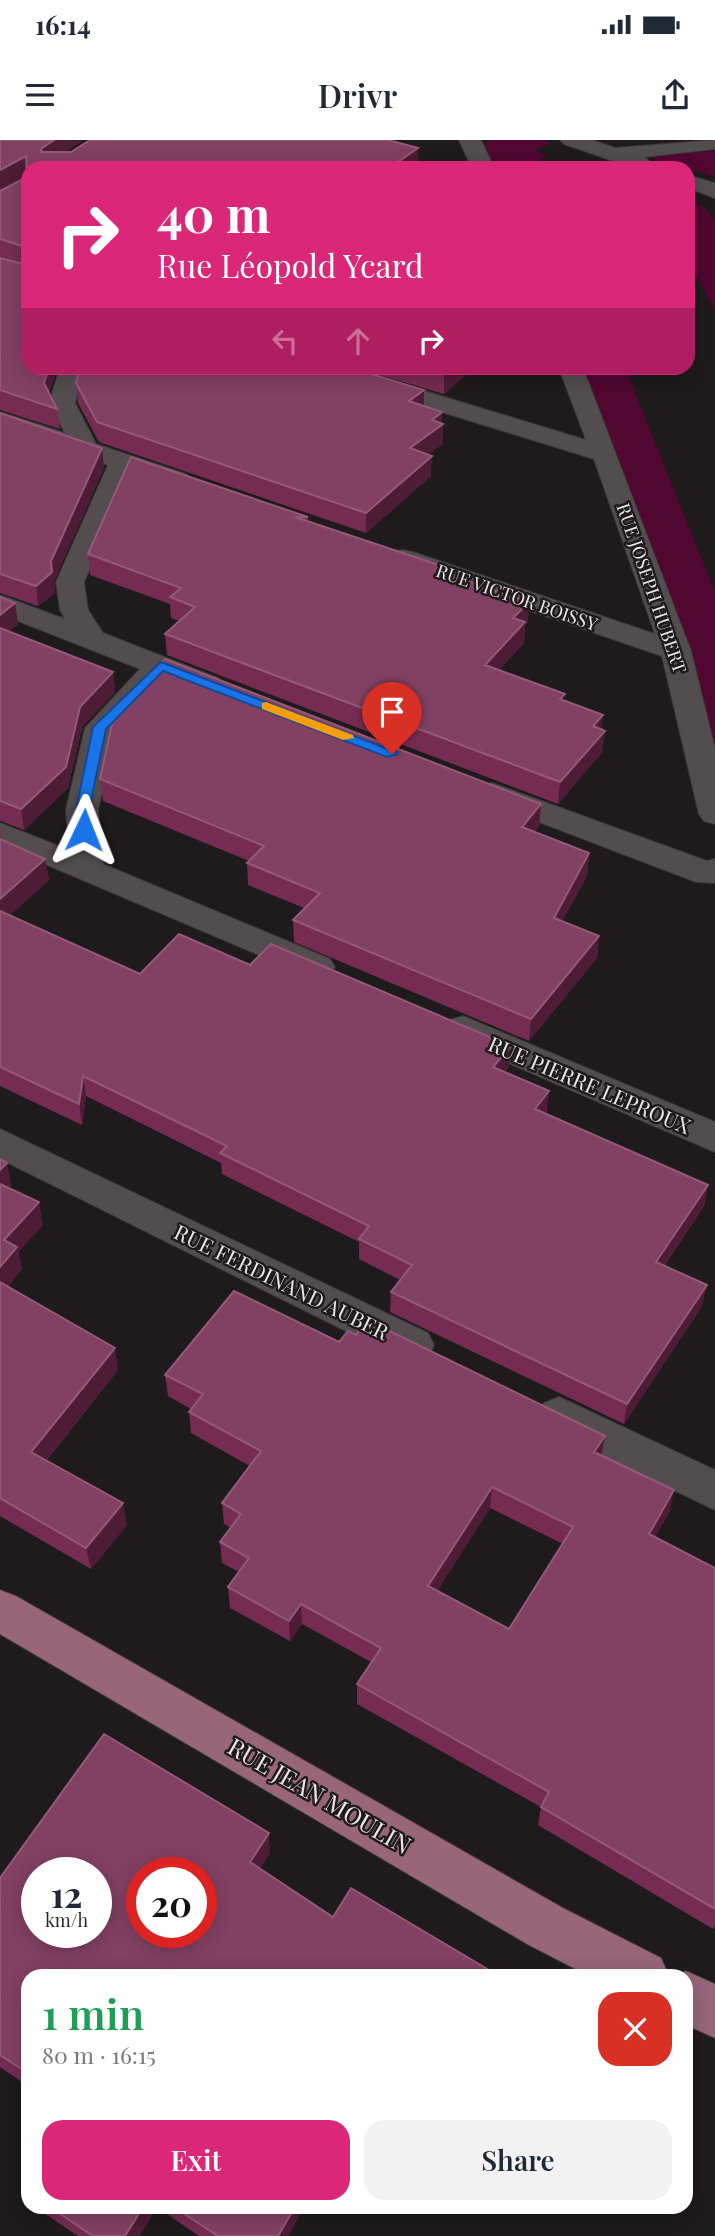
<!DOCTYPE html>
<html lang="en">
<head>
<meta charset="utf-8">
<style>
  :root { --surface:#fff; --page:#f2f2f3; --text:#1f2937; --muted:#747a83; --accent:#db2777 }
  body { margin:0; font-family:"Playfair Display",serif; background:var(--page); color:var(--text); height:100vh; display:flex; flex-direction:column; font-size:26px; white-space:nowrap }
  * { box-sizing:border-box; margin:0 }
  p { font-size:23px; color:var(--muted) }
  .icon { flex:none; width:38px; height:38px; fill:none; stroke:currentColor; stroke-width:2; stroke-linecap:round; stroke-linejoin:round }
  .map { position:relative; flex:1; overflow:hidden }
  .details { position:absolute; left:21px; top:1829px; width:672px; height:245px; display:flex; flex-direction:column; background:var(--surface); border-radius:21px; box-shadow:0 4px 18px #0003 }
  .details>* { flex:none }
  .banner { position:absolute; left:21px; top:21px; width:674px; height:214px; border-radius:21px; box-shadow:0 4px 18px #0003; background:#db2777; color:#fff; overflow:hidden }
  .speed { position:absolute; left:21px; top:1717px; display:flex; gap:14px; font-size:35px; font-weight:700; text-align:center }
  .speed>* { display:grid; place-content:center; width:91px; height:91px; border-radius:50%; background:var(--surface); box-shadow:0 4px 18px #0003; line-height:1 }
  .speed small { font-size:18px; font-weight:400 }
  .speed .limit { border:10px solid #d22; background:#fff; color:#111 }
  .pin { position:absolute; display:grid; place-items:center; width:60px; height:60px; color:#fff; margin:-72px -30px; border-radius:50% 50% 50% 0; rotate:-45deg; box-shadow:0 0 7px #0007 }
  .pin .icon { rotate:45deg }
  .me { position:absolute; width:77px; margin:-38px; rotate:2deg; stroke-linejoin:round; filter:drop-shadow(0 0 5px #0008) }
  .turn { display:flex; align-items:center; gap:24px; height:147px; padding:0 21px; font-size:32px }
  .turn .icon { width:91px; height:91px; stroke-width:2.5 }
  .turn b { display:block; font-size:49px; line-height:60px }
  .lanes { display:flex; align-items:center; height:66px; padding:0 21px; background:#0003; justify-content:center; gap:35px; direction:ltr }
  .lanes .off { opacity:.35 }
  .round { display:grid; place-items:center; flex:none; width:74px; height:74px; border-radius:21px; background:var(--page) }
  .overview { display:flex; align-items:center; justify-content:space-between; height:119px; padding:0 21px }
  h1 { font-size:42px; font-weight:600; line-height:52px; color:#1e9e55 }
  .button { display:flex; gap:14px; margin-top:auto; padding:14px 21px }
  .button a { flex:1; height:80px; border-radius:21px; background:var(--accent); color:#fff; font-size:28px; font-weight:600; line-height:80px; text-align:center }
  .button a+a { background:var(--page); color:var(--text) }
  .status { display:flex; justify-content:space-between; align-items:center; height:49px; padding:0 35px; background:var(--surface); direction:ltr }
  .status svg { height:19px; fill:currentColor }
  header { display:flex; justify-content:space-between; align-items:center; height:91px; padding:0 21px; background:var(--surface); font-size:32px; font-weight:600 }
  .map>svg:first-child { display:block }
  .green { fill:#500730 }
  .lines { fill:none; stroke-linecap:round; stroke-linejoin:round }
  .minor-casing { stroke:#3b3738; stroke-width:2 }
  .major-casing { stroke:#3b3738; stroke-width:2 }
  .minor { fill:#544d50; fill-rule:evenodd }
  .major { fill:#98657b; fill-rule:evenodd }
  .wall { fill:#762c52; fill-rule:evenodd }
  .shaded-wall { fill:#4e1c36 }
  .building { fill:#824063; stroke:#935a78; stroke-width:2; fill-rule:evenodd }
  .route { fill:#1a73e8; stroke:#114b97; stroke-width:2 }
  .slow { fill:#f59e0b }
  .labels { text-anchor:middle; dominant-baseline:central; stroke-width:5; stroke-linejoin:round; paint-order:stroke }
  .far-street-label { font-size:18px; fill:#ebe7e9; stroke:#1f1a1c }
  .street-label { font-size:21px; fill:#ebe7e9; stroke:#1f1a1c }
  .near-street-label { font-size:24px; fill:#ebe7e9; stroke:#1f1a1c }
</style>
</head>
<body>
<div class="status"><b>16:14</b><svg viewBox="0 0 49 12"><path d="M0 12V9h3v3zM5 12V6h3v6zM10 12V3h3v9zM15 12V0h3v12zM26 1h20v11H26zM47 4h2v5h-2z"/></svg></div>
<header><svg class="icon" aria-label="menu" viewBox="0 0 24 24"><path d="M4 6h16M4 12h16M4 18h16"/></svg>Drivr<svg class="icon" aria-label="share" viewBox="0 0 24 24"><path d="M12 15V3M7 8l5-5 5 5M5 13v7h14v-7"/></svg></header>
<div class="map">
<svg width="715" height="2096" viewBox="0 0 715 2096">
  <rect width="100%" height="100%" fill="#1f1a1c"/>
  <g class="green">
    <path d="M488,0H543L551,4L534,10L547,16C525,28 508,27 486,16L482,9Z"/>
    <path d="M715,11V37L641,15Z"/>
    <path d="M688,60L703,67L715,80V171L688,119Z"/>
    <path d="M585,228H625L715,452V620Z"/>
  </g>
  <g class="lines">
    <g class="minor-casing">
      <g id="minor">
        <path d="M459,0H481L494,28H472Z"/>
        <path d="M560,0H592L615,8L715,0V9L644,17L653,24L650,28H633L564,4Z"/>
        <path d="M688,35L715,43V58L688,48Z"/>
        <path d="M60,228H84L75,263L96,304L186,334L190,340L186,346L177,348L131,333L84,442L88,470L103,493L218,538L222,544L218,550L207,553L164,538L115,590L98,670L103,724L330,819L335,827L330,835L318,839L306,835L0,705V683L69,710L66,670L85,588L140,529L0,474V455L65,479L60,470L56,442L108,325L0,289V272L65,293L49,263Z"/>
        <path d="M312,228H349L586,300L559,228H583L691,511L715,609V684L704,681L699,674L662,516L393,424L389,418L393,412L403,410L413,412L655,494L594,319L315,233Z"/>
        <path d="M492,643L707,721L715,719V743L696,742L481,660L476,653L481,646Z"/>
        <path d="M463,876L715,982V1012L450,898L445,889L450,880Z"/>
        <path d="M0,989L428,1193L434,1205L428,1217L413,1222L398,1217L0,1019Z"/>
        <path d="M559,1257L715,1330V1370L544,1287L538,1275L544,1263Z"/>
      </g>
    </g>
    <g class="major-casing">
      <g id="major">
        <path d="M0,1450L16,1456L563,1768L661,1818L669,1836H589L527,1804L0,1494Z"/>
        <path d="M686,1831L715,1844V1898L686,1885V1836H675Z"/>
      </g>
    </g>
    <use href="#minor" class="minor"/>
    <use href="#major" class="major"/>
  </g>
  <g class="wall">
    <path d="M0,0L65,12L418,8V26L415,28H28V228H57L49,253L57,269L60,289L0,270V51L27,37V35L0,49Z"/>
    <path d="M356,228H473L444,254Z"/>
    <path d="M76,243L424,250V266L443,284V304L428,314L431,336L366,393L99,302L78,263Z"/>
    <path d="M0,273L104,328L54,441L55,453L38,466L0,453Z"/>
    <path d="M131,317L308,377V382L454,436L528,483L525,485L524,503L499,530L565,561L601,589L602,612L558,664L167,515L165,494L179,481L171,478L170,464L90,435L88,414Z"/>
    <path d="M0,457L18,484L9,491L113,532L115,552L82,587L68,648L24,690L1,681H0Z"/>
    <path d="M100,639L541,664L539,686L534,692L589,713L587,736L562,781L599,796L597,818L529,901L294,802L293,780L304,768L248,745L247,723L249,721L103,661Z"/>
    <path d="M0,688L2,700L45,719L49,740L10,775L140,834L250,825L509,926L505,932L547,971L545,973L708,1045L704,1066L664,1126L702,1166L624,1284L390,1172L391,1152L400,1140L359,1119V1102L222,1034L221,1023L86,956L82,985L0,946Z"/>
    <path d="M0,1019L7,1023L11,1046L9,1048L43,1085L18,1112L22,1129L8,1146L118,1230L46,1321L127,1385L91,1429L0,1376Z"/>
    <path d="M339,1202L602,1315L670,1371L655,1397L715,1428V1785L713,1789L538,1685L541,1667L357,1564V1544L371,1522L302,1484L290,1501L230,1468L228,1447L239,1432L222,1423L220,1402L231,1388L224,1384L222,1363L250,1326L191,1293L189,1272L191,1269L168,1256L165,1235ZM490,1368L563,1404L509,1489L437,1451Z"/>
    <path d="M270,1713L260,1728L333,1777L499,1836H28V1946L0,1927V1738Z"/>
    <path d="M39,2067H304L288,2096H199L157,2067L139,2096H78L41,2071Z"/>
  </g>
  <g class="shaded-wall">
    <path d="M54,0H84L44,26L41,12L42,8Z"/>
    <path d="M418,8V26L415,28H389Z"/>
    <path d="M26,16L28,35L0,49V30Z"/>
    <path d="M49,228H57L46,262L44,243Z"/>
    <path d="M452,228H473L444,254V234Z"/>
    <path d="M424,250V269L409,261Z"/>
    <path d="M442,272V285L443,284V304L410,328V308L432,280Z"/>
    <path d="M102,308L104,328L54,441L55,453L38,466L36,446L51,421Z"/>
    <path d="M432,316L431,336L366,393V373Z"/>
    <path d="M529,462L528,483L525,485L524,503L484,546L485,525L513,478Z"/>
    <path d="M15,463L18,484L0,498V475Z"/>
    <path d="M113,532L115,552L82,587L68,648L24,690L21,669L80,567Z"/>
    <path d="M603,575L600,596L605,591L602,612L558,664L560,642L593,586Z"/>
    <path d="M541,664L539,686L520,709L522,687Z"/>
    <path d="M589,713L587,736L552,800L554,778Z"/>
    <path d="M45,719L49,740L0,784V759Z"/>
    <path d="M599,796L597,818L529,901L531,879Z"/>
    <path d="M511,906L509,926L492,948L493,927Z"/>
    <path d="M83,936L86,956L82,985L79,964Z"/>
    <path d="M549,951L547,971L533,989L535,969Z"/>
    <path d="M7,1023L11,1046L0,1058V1030Z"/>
    <path d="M708,1045L704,1066L652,1142L656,1122Z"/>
    <path d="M39,1062L43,1085L18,1112L22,1129L0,1155V1127L4,1100Z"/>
    <path d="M707,1145L702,1166L624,1284L627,1264Z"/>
    <path d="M115,1208L118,1230L35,1334L31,1312Z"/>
    <path d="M605,1296L601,1317L594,1312Z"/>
    <path d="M492,1347L490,1368L427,1467L428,1446Z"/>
    <path d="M674,1350L670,1371L645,1414L649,1394Z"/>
    <path d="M123,1363L127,1385L91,1429L86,1408Z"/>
    <path d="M301,1464L302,1484L290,1501L289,1481Z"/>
    <path d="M269,1693L270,1713L252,1741L250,1722Z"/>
    <path d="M143,2067H156L139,2096H125Z"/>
    <path d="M295,2067H304L288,2096H278Z"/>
  </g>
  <g class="building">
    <path d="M0,0H54L42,8L41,12H71L90,0H388L418,8L389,28H28V108L0,99V51L27,37L26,16L0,30Z"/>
    <path d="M28,113V228H49L44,243L57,269L0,250V118L27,125Z"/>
    <path d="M80,228H352L424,250L409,261L442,272L432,280L443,284L410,308L432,316L366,373L97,282L76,243Z"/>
    <path d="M421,228H452L444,234Z"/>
    <path d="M0,273L102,308L51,421L52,432L36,446L0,434Z"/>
    <path d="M131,317L308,377H295L454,430L449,435L529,462L513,478L525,482L485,525L565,554L560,559L603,575L593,586L605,591L560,642L165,494L195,467L170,457L181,448L88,414Z"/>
    <path d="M0,457L15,463L0,475Z"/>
    <path d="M0,488L113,532L80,567L66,627L21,669L0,661Z"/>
    <path d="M165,519L541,664L522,687L589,713L554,778L599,796L531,879L293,780L320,753L247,723L264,706L100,639L115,570Z"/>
    <path d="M0,699L45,719L0,759Z"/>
    <path d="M0,771L140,834L179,794L250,825L271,804L511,906L493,927L549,951L535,969L708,1045L656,1122L707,1145L627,1264L391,1152L412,1125L359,1099L369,1086L220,1013L227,1006L83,936L79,964L0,927Z"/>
    <path d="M0,1019L7,1023L0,1030Z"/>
    <path d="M0,1044L39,1062L4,1100L17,1107L0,1127Z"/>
    <path d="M0,1142L115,1208L31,1312L123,1363L86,1408L0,1358Z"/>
    <path d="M234,1151L339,1202L348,1191L356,1195L367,1180L605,1296L594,1312L674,1350L649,1394L715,1428V1769L541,1667L549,1652L357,1544L381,1508L301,1464L289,1481L228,1447L249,1418L220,1402L241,1374L222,1363L261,1311L189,1272L203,1254L165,1235ZM492,1347L573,1387L509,1489L428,1446Z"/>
    <path d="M104,1594L269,1693L250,1722L333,1777L351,1748L499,1836H28V1933L0,1915V1738ZM37,1732H96V1792H37ZM142,1732H201V1792H142Z"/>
    <path d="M50,2067H143L125,2096H93Z"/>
    <path d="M174,2067H295L278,2096H218Z"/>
  </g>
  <path class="route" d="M161,522L396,612L398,614L387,617L163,531L106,589L89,670L91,690L79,693L76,670L93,587Z"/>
  <path class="slow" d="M266,562L353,595L354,598L343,600L262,569V563Z"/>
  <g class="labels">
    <g class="far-street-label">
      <text transform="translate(652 448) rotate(71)">RUE JOSEPH HUBERT</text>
      <text transform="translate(517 457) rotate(19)">RUE VICTOR BOISSY</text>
    </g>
    <g class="street-label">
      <text transform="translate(590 944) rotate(23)">RUE PIERRE LEPROUX</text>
      <text transform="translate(282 1141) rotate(26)">RUE FERDINAND AUBER</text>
    </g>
    <g class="near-street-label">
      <text transform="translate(320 1655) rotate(30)">RUE JEAN MOULIN</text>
    </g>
  </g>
</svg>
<div class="speed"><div>12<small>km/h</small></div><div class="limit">20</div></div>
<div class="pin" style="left:392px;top:614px;background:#d93025"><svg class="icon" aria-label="arrive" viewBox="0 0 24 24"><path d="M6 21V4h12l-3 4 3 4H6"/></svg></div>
<svg class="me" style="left:84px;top:690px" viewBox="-20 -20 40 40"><path d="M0-17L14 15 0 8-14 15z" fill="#1a73e8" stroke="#fff" stroke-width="4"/></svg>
<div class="banner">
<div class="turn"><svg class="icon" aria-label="right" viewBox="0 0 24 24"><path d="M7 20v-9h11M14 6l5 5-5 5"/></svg><div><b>40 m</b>Rue Léopold Ycard</div></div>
<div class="lanes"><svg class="icon off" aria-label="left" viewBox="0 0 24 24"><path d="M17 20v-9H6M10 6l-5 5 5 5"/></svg><svg class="icon off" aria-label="ahead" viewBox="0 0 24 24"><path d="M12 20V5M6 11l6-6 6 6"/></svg><svg class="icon" aria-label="right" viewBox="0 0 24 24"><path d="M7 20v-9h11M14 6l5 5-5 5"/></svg></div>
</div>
<section class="details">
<div class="overview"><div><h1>1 min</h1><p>80 m · 16:15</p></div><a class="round" style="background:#d93025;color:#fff"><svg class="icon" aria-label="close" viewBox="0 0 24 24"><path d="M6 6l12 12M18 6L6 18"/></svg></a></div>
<div class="button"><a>Exit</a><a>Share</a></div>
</section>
</div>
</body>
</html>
